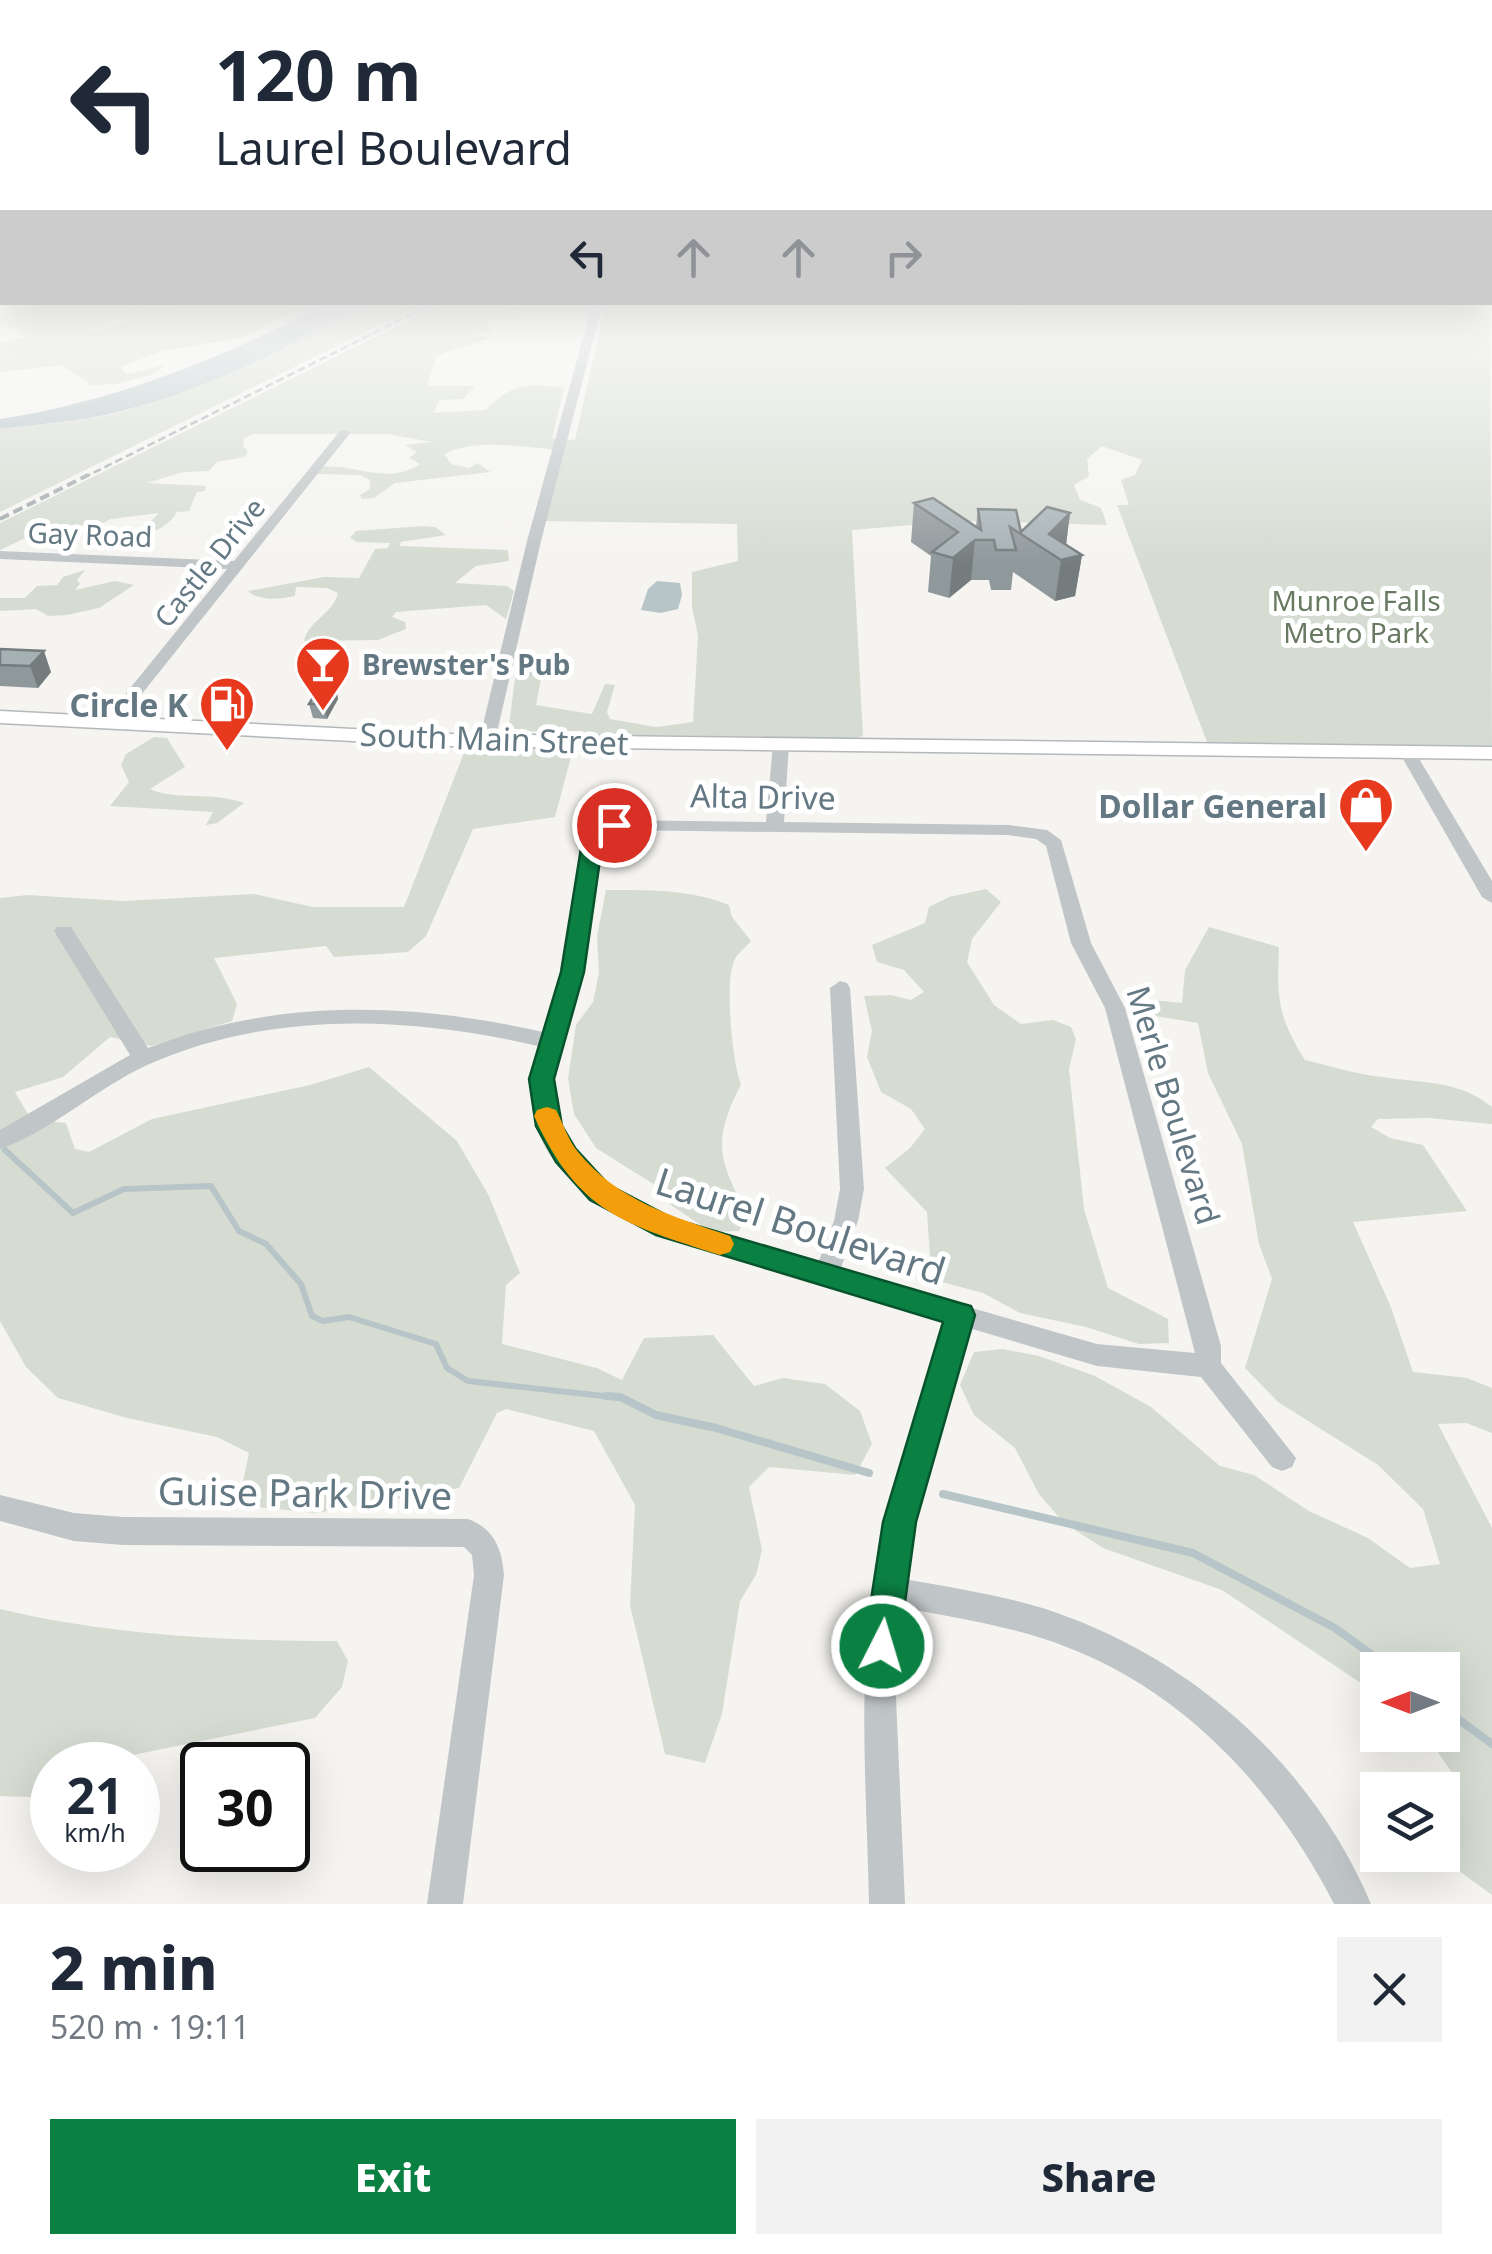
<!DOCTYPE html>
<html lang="en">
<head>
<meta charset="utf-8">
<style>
  :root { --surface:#fff; --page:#f2f2f3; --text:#1f2937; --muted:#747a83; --accent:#0b8043 }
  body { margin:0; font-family:"Noto Sans",sans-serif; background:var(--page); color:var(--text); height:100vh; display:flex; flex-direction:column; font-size:38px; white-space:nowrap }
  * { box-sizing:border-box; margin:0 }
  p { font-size:32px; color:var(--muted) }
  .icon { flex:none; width:55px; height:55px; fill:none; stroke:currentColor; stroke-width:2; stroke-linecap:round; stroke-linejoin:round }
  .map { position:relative; height:1904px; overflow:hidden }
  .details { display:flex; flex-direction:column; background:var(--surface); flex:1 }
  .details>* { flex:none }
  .banner { position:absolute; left:0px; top:0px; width:1492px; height:305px; box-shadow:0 10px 40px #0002; background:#fff; color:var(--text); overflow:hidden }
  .needle { width:65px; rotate:270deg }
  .fabs { position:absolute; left:1360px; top:1652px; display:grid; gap:20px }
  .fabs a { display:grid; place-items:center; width:100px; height:100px; border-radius:0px; background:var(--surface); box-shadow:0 10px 40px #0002; font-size:50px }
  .speed { position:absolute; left:30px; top:1742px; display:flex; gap:20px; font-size:50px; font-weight:700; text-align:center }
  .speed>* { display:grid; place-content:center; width:130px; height:130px; border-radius:50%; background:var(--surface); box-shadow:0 10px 40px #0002; line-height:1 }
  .speed small { font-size:25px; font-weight:400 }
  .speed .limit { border:5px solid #111; border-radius:15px; background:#fff; color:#111 }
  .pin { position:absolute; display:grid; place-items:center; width:85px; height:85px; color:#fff; margin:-42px; border:5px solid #fff; border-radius:50%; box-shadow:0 2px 10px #0007 }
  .me { position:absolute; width:110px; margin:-55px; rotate:5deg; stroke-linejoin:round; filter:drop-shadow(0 0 8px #0008) }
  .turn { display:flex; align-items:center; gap:35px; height:210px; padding:0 50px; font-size:45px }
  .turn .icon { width:130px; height:130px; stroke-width:2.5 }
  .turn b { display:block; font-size:70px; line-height:85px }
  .lanes { display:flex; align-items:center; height:95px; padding:0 50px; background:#0003; justify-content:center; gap:50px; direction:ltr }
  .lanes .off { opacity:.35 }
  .round { display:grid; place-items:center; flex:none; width:105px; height:105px; border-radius:0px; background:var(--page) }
  .head { display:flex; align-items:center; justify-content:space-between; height:170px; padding:0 50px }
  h1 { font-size:60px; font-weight:800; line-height:75px }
  .action { display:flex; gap:20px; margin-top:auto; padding:20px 50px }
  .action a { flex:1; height:115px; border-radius:0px; background:var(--accent); color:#fff; font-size:40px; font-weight:800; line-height:115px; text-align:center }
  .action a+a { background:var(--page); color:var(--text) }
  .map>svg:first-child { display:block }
  .green { fill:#d6dcd2 }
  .water { fill:#b7c5c8 }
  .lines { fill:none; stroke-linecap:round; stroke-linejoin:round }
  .stream-far1 { stroke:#b7c5c8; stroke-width:6 }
  .stream { stroke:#b7c5c8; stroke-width:8 }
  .major-casing { stroke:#b3b8bb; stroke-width:3 }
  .minor { fill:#c0c5c7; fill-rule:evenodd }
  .major { fill:#fff; fill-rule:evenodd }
  .rail-far1 { stroke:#a0a8ac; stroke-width:2.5; stroke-dasharray:8 4; stroke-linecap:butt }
  .rail { stroke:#a0a8ac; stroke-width:4; stroke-dasharray:10 5; stroke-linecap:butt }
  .wall { fill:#8f989b }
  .shaded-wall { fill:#747c7e }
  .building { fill:#a6b1b4; stroke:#747c7e; stroke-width:2.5 }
  .route { fill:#0b8043; stroke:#07532c; stroke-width:2.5 }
  .slow { fill:#f59e0b }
  .labels { text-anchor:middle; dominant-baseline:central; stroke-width:10; stroke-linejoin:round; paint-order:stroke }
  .far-street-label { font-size:28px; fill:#637882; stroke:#fff }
  .far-park-label { font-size:28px; fill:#697a62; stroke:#fff }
  .far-poi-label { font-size:28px; font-weight:bold; fill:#637882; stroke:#fff; text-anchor:start }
  .poi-label { font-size:32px; font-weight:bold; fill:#637882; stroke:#fff; text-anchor:end }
  .street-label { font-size:32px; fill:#637882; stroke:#fff }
  .near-street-label { font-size:38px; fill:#637882; stroke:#fff }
</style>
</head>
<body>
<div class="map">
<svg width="1492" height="1904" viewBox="0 0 1492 1904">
  <rect width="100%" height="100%" fill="#f5f4f1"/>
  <g class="green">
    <path d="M0,299L2,302L136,303L130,307L142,312L76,336L185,303H303L279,320L239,338L163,351L120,367L127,374L165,365L151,375L116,384L92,385L62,365L0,372V343L24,337L19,329L0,326Z"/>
    <path d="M1490,299L1492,752L1210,750L1117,505H1129L1121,480L1135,475L1142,460L1102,446L1087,459L1089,476L1074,485L1080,500L1101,508L1107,525L969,521L931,507L925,524L852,530L863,736L855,738L568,734L517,730L509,725L516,671L526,666L542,673L536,705L592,714L605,684L615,685L607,712L610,719L656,727L693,722L698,636L692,607V572L738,561L737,524L544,521L562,450C526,448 477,437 444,454L451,464L469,468L478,463L490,472L395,483L374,498L362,499L360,495L370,489V480L360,475L317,474L320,467C355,463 387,486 420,464L409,458L417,452L405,445L432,442L387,434H253L244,438L243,446L248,451L245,457L217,462L209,471L183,472L147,483L206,486L205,491L197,492L189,511L177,512C170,525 151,536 138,534L159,513L111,519L97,526L53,525L0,550V523L444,303H501L520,308L511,311L522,315L504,322L489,319L486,325L493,331L472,334L489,338L436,356L427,386H475L463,399L440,400L433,413L486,410C512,383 528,383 564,388L552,439L575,440L606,303L1490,302Z"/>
    <path d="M367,303H424L0,512V429C47,423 99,421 144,405C217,380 300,340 367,303Z"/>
    <path d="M423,526L435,527L446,535L401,542L400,546L508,550L509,561L476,566L455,583L507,586L514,591L506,619L486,605L396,612L392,617L405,622L406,629L378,640L304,641C308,621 333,614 338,593L327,588L296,587L295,596C280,599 260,602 248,591L324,577L359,578L375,549L388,548L390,543L357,542L350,538L356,531Z"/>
    <path d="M85,570L77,580L80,584L75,590L115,581L134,585L99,608L67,615L48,616L36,609L0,611V598H25L37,586L57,585L63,577Z"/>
    <path d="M154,737L167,738L185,767L150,789C176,801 211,791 244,803L217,823L206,825L213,812L110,806L129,782L121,765L126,754Z"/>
    <path d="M469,740L575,742L555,817L473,829L426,936L408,952L334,957L326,946L214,958L237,1004L232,1021L151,1046L110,1037L63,1077L15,1092L32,1121L0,1140V898L28,895L123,901L254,894L313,907H404Z"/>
    <path d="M986,889L1001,902L972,939L967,962L994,1005L1021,1024L1053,1020L1071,1027L1076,1039L1069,1069L1084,1209L1108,1288L1168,1319L1169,1343L1139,1344L1086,1327L1020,1313L983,1293L942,1282L930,1257L927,1212L885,1168L910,1148L925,1129L911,1109L881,1092L867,1057L872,1031L864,996L891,995L911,1000L924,992L904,970L877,962L872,945L925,923L929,907L949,897Z"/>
    <path d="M606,890C647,890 690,889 729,905L732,917L751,941C747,946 738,953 735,959C724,979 732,1061 741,1084C712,1142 718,1158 747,1214L739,1231L711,1232L668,1203L655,1185L596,1148L574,1114L568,1079L576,1025L593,1002L599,973L597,936Z"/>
    <path d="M1209,927L1279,947C1277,999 1277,1015 1305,1060C1330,1066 1356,1074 1382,1077C1422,1083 1459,1080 1492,1107V1124L1428,1118L1378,1119L1371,1127L1390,1138L1423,1145L1467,1211L1353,1222L1390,1305L1413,1372L1467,1378L1492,1388V1433L1466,1423L1438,1424L1492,1528V1895L1437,1855H1442L1443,1807L1459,1783L1426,1735H1442V1670H1378L1377,1694L1222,1590L1103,1548L1064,1523L1039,1494L1015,1448L974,1415L960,1385L974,1352L1003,1349L1039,1356L1095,1376L1151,1407L1220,1466L1254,1475L1309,1511L1368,1538L1410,1568L1440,1564L1423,1509L1378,1465L1278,1402L1245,1368L1272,1279L1259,1244L1242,1144L1208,1073L1198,1023L1142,1014L1131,998L1182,1003L1185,970Z"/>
    <path d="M369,1067L457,1141L489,1196L520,1273L506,1285L502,1344L597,1368L622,1380L644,1338L713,1335L754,1386L783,1378L825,1384L860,1411L872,1444L855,1475L769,1467L749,1487L762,1550L756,1575L740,1601L722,1714L705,1763L665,1754L630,1605L635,1505L594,1431L506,1409L497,1413L459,1488L316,1513L238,1505L249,1453L217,1437L127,1418L58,1398L26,1367L0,1321V1147L45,1121L66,1123L75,1149L89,1152L152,1119L310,1085Z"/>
    <path d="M0,1609C109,1635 225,1641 337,1641L348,1661L342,1687L315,1718L103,1761L100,1765H52V1798L0,1796Z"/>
  </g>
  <g class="water">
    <path d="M330,302L367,303C289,348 203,391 114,413C77,422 38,424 0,429V419C117,401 225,357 330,302Z"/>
    <path d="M657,581L680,583L682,595L678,609L661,613L641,610L648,589Z"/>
  </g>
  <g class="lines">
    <path class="stream-far1" d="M5,1150L73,1213L124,1189L211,1186L239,1231L266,1244L301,1284L312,1316L323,1321L349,1317L436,1344L447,1368L468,1381L622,1398"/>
    <g class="stream">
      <path d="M606,1396L620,1397L656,1415L716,1428L869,1473"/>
      <path d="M943,1494L1193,1553L1335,1628L1393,1670"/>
      <path d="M1442,1707L1492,1744"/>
    </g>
    <g class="major-casing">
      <path id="major" d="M0,711L452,734L1492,747V759L452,746L0,723Z"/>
    </g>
    <g class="minor">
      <path d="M593,302H603L541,541L495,741L487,746L479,741L527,541Z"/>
      <path d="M341,430L351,432L117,725H105V719L227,569L0,559V551L234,561Z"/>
      <path d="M781,739L789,744L784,822L1008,825L1047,830L1061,840L1091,943L1125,1008L1221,1346V1363L1296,1458L1292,1467L1282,1471L1272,1467L1201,1377L1097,1366L969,1328L914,1522L904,1579C959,1589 1016,1597 1068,1617C1202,1667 1315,1771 1371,1904H1334C1276,1791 1185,1691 1064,1646C1012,1626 955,1618 901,1607L895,1675L905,1904H869C867,1800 858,1696 872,1593C884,1500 918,1410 945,1321C889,1305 833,1288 777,1272C670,1240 494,1196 538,1046C409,1016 271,1010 147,1065C99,1087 46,1134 0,1149V1130L130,1055L54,931L57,927H71L148,1048C276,998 410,1002 543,1032L562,973L587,832L614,820L766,822L773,744ZM617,830L1008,835L1036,839L1046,846L1071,943L1105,1008L1195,1353L1097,1344L840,1270L858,1221L864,1189L850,988L847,983L840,981L830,988L840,1189L834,1221L818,1263C736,1240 573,1209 554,1108C545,1062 572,1018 582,975C592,930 594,884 602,839Z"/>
      <path d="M1407,747L1415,752L1492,881V903L1482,897L1399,752Z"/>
      <path d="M0,1495L74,1513L123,1517L468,1519C494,1529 502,1548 504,1575L463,1904H427L474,1575L472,1555L464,1547L123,1545L74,1541L0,1521Z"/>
    </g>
    <use href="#major" class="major"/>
    <path class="rail-far1" d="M83,478L436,302"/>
    <path class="rail" d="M0,519L88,475"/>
  </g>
  <g class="wall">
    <path d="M914,503L976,526L978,509L1021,532L1070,513L1066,545L1082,555L1075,596L1055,601L1013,572L1011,590H991L989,580H971L949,598L928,592L931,556L911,542Z"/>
    <path d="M0,649L51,672L38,688L0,686Z"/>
    <path d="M338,699L327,719L313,718L309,704Z"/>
  </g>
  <g class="shaded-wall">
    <path d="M1070,513L1065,552L1049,534Z"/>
    <path d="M975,540L971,580L949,598L953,558Z"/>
    <path d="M1082,555L1075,596L1055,601L1061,560Z"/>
    <path d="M44,651L51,672L38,688L30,666Z"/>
    <path d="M336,685L338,699L327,719L324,704Z"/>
  </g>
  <g class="building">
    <path d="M933,498L981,530L978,509L1016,510L1021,532L1047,507L1070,513L1049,534L1082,555L1061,560L1010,527L1016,550H996L994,540H975L953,558L932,552L958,532L914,503Z"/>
    <path d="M0,649L44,651L30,666L0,665Z"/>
    <path d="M321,684L336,685L324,704H309Z"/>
  </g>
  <linearGradient id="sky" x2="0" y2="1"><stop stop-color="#94bbdb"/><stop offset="0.53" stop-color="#fafaf9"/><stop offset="1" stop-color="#fafaf9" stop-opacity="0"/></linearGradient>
  <rect width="1492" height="565" fill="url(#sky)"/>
  <path class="route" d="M614,819L624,825L603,839L584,972L554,1079L562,1126L575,1148L609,1185L674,1219L960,1303L971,1306L975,1315L916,1522L899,1646L894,1659L882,1664L869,1659L864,1646L883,1522L943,1322L656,1235L590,1200L556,1162L536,1126L529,1079L561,972L583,836Z"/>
  <path class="slow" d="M547,1107L556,1110C563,1123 568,1140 578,1152C618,1201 672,1216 730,1236L734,1244L730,1252L720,1255C624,1224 578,1213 534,1116L537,1110Z"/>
  <defs>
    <g id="bar-pin" transform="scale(2.875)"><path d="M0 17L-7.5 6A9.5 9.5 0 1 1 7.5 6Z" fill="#e7391e" stroke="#fff"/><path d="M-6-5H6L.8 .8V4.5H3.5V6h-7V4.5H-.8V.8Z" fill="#fff"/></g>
    <g id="fuel-pin" transform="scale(2.875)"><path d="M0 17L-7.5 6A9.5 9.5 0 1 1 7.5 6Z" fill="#e7391e" stroke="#fff"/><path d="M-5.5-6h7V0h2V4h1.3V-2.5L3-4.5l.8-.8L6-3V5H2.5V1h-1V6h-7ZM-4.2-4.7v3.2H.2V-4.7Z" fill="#fff"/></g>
    <g id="shop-pin" transform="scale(2.875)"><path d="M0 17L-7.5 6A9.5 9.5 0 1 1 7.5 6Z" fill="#e7391e" stroke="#fff"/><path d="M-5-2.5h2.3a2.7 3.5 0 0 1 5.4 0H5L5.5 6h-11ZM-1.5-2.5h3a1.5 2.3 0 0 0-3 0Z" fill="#fff"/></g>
  </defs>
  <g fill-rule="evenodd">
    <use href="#bar-pin" x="323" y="664"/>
    <use href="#fuel-pin" x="227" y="704"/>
    <use href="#shop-pin" x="1366" y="805"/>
  </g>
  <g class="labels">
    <g class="far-street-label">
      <text transform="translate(90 534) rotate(2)">Gay Road</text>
      <text transform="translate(209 562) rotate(-51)">Castle Drive</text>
    </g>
    <g class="far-park-label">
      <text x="1356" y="600">Munroe Falls<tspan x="1356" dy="32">Metro Park</tspan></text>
    </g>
    <g class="far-poi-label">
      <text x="362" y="664">Brewster's Pub</text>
    </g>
    <g class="poi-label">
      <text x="188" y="704">Circle K</text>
      <text x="1327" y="805">Dollar General</text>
    </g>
    <g class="street-label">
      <text transform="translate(494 738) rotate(2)">South Main Street</text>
      <text transform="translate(763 796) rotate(1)">Alta Drive</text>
      <text transform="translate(1174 1105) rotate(73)">Merle Boulevard</text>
    </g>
    <g class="near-street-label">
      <text transform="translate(801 1225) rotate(18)">Laurel Boulevard</text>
      <text transform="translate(305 1492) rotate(1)">Guise Park Drive</text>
    </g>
  </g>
</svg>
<div class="fabs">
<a><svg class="needle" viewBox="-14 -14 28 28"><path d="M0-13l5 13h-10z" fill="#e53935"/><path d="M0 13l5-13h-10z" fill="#747a83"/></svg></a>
<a><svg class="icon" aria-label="layers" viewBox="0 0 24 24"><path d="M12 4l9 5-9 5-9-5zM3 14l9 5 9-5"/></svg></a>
</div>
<div class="speed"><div>21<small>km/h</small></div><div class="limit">30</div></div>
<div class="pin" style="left:614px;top:825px;background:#d93025"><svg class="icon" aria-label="arrive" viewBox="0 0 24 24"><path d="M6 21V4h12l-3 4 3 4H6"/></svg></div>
<svg class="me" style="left:882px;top:1646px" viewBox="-20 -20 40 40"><circle r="17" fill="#0b8043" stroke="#fff" stroke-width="3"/><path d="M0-11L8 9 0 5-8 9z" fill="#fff"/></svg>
<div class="banner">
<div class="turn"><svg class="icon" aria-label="left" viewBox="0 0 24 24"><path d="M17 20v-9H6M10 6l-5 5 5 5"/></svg><div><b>120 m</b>Laurel Boulevard</div></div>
<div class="lanes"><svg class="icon" aria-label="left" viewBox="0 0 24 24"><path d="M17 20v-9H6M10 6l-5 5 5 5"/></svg><svg class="icon off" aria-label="ahead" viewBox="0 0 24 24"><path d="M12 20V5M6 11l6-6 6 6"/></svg><svg class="icon off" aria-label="ahead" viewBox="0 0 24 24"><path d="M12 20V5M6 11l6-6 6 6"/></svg><svg class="icon off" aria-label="right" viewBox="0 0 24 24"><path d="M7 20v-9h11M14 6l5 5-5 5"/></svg></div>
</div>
</div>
<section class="details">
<div class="head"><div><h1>2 min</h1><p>520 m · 19:11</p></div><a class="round"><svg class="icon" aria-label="close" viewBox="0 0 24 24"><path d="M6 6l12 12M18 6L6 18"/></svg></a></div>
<div class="action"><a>Exit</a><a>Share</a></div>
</section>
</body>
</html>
